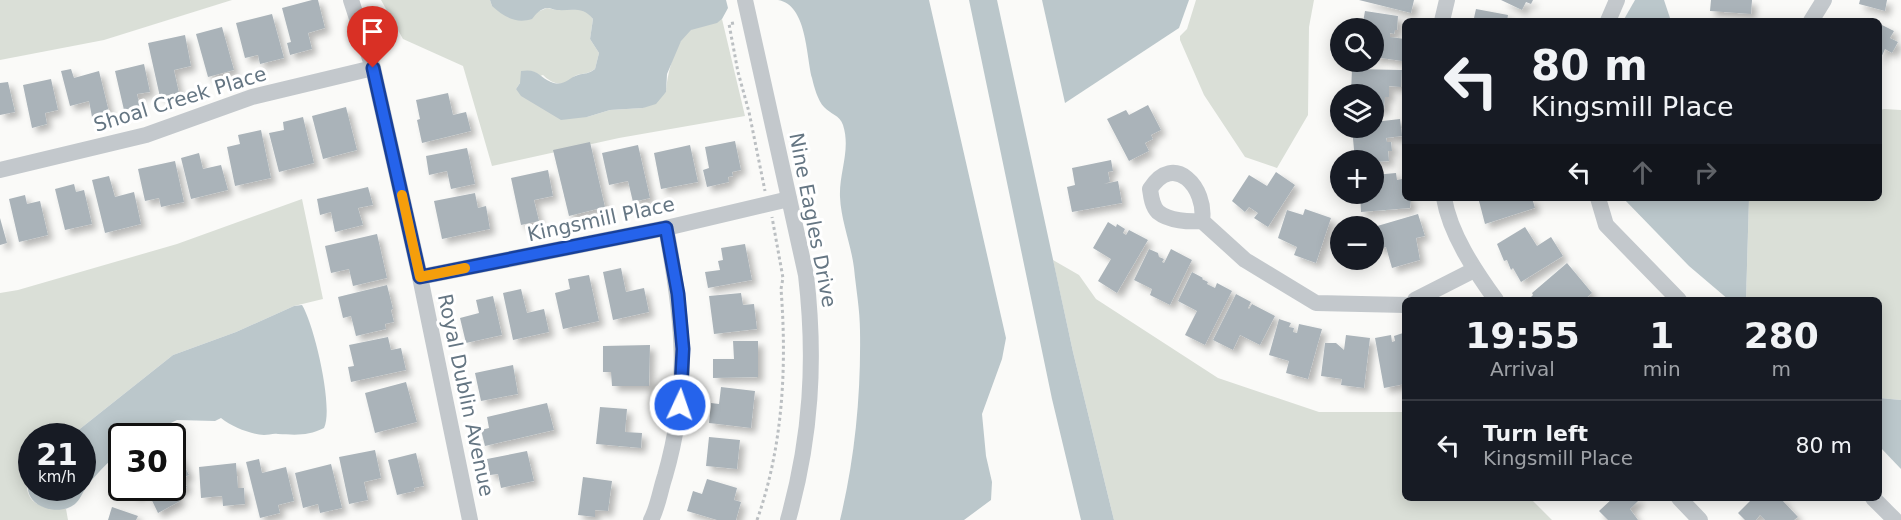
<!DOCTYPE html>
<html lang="en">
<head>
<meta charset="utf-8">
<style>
  :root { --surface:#171b24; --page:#20242c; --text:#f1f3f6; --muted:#9ea1a6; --line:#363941 }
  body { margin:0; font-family:"DejaVu Sans",sans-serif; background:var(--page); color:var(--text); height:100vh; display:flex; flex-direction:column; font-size:22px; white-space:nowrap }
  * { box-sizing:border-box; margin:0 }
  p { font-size:20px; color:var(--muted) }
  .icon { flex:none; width:33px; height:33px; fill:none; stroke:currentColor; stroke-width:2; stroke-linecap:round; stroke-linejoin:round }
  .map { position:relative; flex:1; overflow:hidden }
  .drawer { position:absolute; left:1402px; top:297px; width:480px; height:204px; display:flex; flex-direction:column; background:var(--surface); border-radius:9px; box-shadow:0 3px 15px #0003 }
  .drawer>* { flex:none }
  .top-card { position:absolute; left:1402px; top:18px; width:480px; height:183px; border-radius:9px; box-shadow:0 3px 15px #0003; background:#171b24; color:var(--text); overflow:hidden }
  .tools { position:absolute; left:1330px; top:18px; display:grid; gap:12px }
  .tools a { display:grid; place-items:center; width:54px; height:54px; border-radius:50%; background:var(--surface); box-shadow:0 3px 15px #0003; font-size:30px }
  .speed { position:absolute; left:18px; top:423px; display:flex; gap:12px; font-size:30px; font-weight:700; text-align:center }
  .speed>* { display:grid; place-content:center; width:78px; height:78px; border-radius:50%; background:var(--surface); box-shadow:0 3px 15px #0003; line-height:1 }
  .speed small { font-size:15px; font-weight:400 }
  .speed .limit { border:3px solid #111; border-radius:9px; background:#fff; color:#111 }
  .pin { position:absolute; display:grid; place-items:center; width:51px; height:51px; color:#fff; margin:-62px -26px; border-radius:50% 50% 50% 0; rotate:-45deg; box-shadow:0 0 6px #0007 }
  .pin .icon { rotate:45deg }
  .me { position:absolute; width:66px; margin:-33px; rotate:3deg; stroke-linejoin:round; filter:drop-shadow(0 0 4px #0008) }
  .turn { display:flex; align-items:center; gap:21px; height:126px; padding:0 30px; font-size:27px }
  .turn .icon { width:78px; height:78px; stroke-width:2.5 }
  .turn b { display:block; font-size:42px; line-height:51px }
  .lanes { display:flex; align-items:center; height:57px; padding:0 30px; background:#0003; justify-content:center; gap:30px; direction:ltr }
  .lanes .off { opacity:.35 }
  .eta { display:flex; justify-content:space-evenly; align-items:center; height:102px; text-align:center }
  .eta b { font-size:36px; font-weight:700; line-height:42px }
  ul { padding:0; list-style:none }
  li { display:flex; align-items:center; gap:18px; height:90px; padding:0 30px; border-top:2px solid var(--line) }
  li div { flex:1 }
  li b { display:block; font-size:22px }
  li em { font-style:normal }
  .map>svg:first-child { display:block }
  .green { fill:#dadfd7 }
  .water { fill:#bbc7cb }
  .building { fill:#aab3b9; filter:url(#shadow) }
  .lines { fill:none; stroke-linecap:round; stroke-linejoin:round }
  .path { stroke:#bbbfc2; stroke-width:3; stroke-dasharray:3 3; stroke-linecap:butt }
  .minor { stroke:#c3c8cc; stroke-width:16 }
  .route-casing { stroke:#184099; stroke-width:15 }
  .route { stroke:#2563eb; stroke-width:10 }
  .slow { stroke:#f59e0b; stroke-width:10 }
  .labels { text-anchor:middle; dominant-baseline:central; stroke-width:6; stroke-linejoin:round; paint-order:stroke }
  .street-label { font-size:20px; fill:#657683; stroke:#fff }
</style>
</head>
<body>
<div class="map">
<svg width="1901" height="520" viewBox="0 0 1901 520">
  <defs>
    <filter id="shadow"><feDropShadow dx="5" dy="5" stdDeviation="3" flood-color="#0004"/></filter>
  </defs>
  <rect width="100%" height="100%" fill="#fafaf8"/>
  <g class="green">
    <path d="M0,0H232L104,40L0,60Z"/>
    <path d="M381,0H490L492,6L537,12L547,8L556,10L579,9L588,12L593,19L590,39L599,53L595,69C588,74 585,73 577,75C572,77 574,78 569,81C560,87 550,82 543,75L520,83L516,89L587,117L610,110L643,108L666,92C667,75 675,41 690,30C700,24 713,26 722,19L745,116L619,138L492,166L463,66L403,39Z"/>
    <path d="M1196,0H1314L1309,27L1308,115L1277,168L1245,157L1204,95L1180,40V36L1187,29Z"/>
    <path d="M1884,109L1901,110V400L1880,398V300H1746L1749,198H1880V110Z"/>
    <path d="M302,199L323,299L294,306L236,332L173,355L71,436H32C31,448 32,459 31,470C31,477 27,482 27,489C30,508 51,509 66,509L68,520H0V293L18,290L177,244Z"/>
    <path d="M1053,260L1079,275L1096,299L1218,378L1319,412H1405L1406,498H1530L1552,520H1114L1073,352Z"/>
  </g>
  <g class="water">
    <path d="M490,0H726L728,8L722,19L717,23L691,30L681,41L667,74L666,92L656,104L643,108L610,110L587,117L561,120L521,96L516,89L520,83L521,71C538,68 539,77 551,82C564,87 568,78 578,75C585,73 589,74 595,69L599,53L590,39L593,19C583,6 571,11 557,10C554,10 551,8 547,8C540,9 536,14 532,19C516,24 504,17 492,6Z"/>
    <path d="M778,0H929L1006,338L1002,359L982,414L986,456L992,482L991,500L964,520H840C855,458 861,395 860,331C860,310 856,289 854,268C851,244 841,221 840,197C839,172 851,150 843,125C840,115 830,114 824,107C818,101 814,87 812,78C806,55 807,5 778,0Z"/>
    <path d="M969,0H997L1073,352L1114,520H1081L1052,399Z"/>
    <path d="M1042,0H1189L1179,28L1065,103Z"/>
    <path d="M1635,0H1664L1671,21H1623Z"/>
    <path d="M1623,198H1749L1746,300H1729L1689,266Z"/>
    <path d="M302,305C314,324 334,408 324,428C308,436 296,435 278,434C273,433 269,435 264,435C250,434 232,427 221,418L215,421L177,420L144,436H122L121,451C109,461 94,476 86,488C82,493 80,500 75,504C63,514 38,511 30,496C26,488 28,482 31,474L32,488H82V436H71L173,355L236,332L294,306Z"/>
    <path d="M1880,398L1901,400V469L1880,447Z"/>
  </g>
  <g class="building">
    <path d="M312,0H318L325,28L308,33L312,49L290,55L287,43L291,42L282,8Z"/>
    <path d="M1359,0H1414L1411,13Z"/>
    <path d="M1501,0H1533L1531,4L1526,2L1522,10Z"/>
    <path d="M1711,0H1752L1751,14L1710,11Z"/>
    <path d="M1860,0H1887L1885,11L1859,4Z"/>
    <path d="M1476,9L1508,15L1507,21H1475L1476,19L1474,18Z"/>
    <path d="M1365,11L1398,16L1397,30H1395L1394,34L1390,33V37L1405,39L1402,61L1374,57V28H1362Z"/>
    <path d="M272,14L284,58L260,64L258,55L245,58L236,23Z"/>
    <path d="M1880,24L1894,31L1890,38L1898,42L1892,53L1885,49L1880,60Z"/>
    <path d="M222,27L234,70L208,77L196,34Z"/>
    <path d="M185,35L191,66L174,70L179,93L160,97L148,43Z"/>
    <path d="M144,64L150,92L137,94L140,106L124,110L115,71Z"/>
    <path d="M71,69L74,78L99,71L109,112L92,117L89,101L70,106L61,71Z"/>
    <path d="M1352,69L1402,70L1401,87L1389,86V97H1385L1384,109H1374V94H1351Z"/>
    <path d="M51,79L58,110L45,113L47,124L32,128L23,85Z"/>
    <path d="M8,82L15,112L0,115V83Z"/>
    <path d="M448,93L453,115L466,112L471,131L422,143L417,120L420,119L416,100Z"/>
    <path d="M1148,105L1161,130L1151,135L1153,139L1145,143L1149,151L1129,161L1107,119L1126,110L1129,115Z"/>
    <path d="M346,107L357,150L323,159L312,116Z"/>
    <path d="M303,117L314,163L279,172L269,133L284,130L283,122Z"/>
    <path d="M1400,119L1402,136L1386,138L1387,142H1391L1392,151H1388L1389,161L1374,162V160H1355L1352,128H1374V122Z"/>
    <path d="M261,130L271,178L235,186L227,147L240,144L238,135Z"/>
    <path d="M735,141L741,170L732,172L733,176L728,177L729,182L707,187L703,170L709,168L705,147Z"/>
    <path d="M590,142L605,207L569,216L553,150Z"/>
    <path d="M638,145L650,198L633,202L628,181L609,185L602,153Z"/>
    <path d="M690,145L698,182L661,189L654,153Z"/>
    <path d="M467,148L475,184L451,189L447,171L429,175L426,156Z"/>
    <path d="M199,153L203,169L221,165L228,190L191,199L181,158Z"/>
    <path d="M1111,160L1113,171L1108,172L1110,182L1104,184L1118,181L1122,203L1072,212L1067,187L1075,185L1072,168Z"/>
    <path d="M175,161L184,202L161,207L159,198L145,201L138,169Z"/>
    <path d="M548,170L553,196L534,200L539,221L521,225L511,178Z"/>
    <path d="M1276,172L1295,185L1268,227L1254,218L1258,213L1249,207L1245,212L1232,201L1249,175L1267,186Z"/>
    <path d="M1396,173L1397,180L1402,179V186H1406V198H1411L1410,208L1361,212L1360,194H1374V175Z"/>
    <path d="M109,176L115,197L134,192L141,224L105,233L92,180Z"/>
    <path d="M74,184L76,192L84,190L92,224L65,230L55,189Z"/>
    <path d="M368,187L373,205L358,208L363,225L335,232L331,212L320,215L317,199Z"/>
    <path d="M475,193L478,208L486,206L490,229L442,239L434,201Z"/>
    <path d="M25,195L27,204L40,201L48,235L19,242L9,199Z"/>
    <path d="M1486,198H1532L1535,208L1485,224L1479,201Z"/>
    <path d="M1305,209L1331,218L1316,263L1294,255L1297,247L1278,238L1287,210L1303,215Z"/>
    <path d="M1418,214L1425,236L1416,238L1420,260L1392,268L1386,247L1379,249L1374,227Z"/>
    <path d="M0,218L7,243L0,245Z"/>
    <path d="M1108,222L1116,227L1117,224L1125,229L1123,233L1126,235L1129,230L1148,240L1117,293L1098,281L1111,259L1093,248Z"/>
    <path d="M1525,227L1537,246L1551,237L1563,256L1521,282L1513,268L1511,270L1507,260L1504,261L1497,244Z"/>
    <path d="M377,234L387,278L353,286L349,269L331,273L325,246Z"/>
    <path d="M745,244L752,280L708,288L705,272L720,270L718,261L723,260L721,248Z"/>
    <path d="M1149,249L1158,253L1159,257L1164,259L1162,262L1164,263L1171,249L1192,260L1170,305L1150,295L1152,289L1134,280Z"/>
    <path d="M1567,263L1592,293L1584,300H1531L1530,298L1533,295L1532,293Z"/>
    <path d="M621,268L626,292L644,288L649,312L613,320L603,272Z"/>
    <path d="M1192,272L1203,278L1202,279L1208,282L1207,284L1215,288L1217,283L1232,291L1205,345L1185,335L1197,311L1178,301Z"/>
    <path d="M589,275L599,321L563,329L555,293L570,289L568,279Z"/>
    <path d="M387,285L393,309L391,310L394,322L385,324L386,329L356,336L351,316L343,318L338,297Z"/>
    <path d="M521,289L527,313L544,309L549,332L513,340L503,293Z"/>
    <path d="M741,293L743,305L754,304L757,329L714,334L709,296Z"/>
    <path d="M1236,294L1251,302L1248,308L1249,309L1252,304L1275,316L1260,345L1240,335L1233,350L1213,340Z"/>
    <path d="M493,296L502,335L466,343L460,318L479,313L476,300Z"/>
    <path d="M1279,319L1291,323L1289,327L1294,328L1293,332L1297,333L1299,324L1322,329L1308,379L1286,373L1289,361L1269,355Z"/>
    <path d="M1406,332V368H1402L1405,384L1384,388L1375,338L1391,335L1392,342L1395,341L1394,336Z"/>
    <path d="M1346,335L1370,338L1364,388L1341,385L1342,379L1321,376L1325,343H1336L1344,350Z"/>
    <path d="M388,337L391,350L401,348L406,370L351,382L348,367L354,366L349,345Z"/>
    <path d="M733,341H758V377L713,378V359H734Z"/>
    <path d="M650,345L649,386H612L611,372H603V346Z"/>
    <path d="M513,365L518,394L481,401L475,373Z"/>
    <path d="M406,382L417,422L375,433L365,393Z"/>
    <path d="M721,387L755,391L751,428L709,423L711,403L719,404Z"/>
    <path d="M547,403L554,430L485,446L481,430L489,428L487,417Z"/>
    <path d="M600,407L627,409L625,432L642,433L641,448L596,444Z"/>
    <path d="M709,437L740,440L737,469L706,466Z"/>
    <path d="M375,450L381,478L364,482L368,500L349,504L339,457Z"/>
    <path d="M527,451L534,481L501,488L498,474L490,475L487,459Z"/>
    <path d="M177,452L189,475L182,478L187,487L176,493L180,501L158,513L147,490L135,496L131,488H172V454Z"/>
    <path d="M416,453L424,486L414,488L415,491L397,495L388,460Z"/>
    <path d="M259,459L262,473L286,467L294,501L278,505L280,513L260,518L246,462Z"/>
    <path d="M236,463L238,488H244L245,504L223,506L222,496L201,498L199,467Z"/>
    <path d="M331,464L342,508L320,513L318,504L303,508L295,473Z"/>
    <path d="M583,477L612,481L608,511L595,510V517L578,515Z"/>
    <path d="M707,479L737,488L734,500L741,502L736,520H717L687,511L693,491L702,494Z"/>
    <path d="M1613,498H1638L1639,500L1630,509L1638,520H1608L1599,511Z"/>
    <path d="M1753,498H1785L1782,500L1798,517L1794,520H1765L1760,515L1756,520H1745L1738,513Z"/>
    <path d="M112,507L138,516L136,520H108Z"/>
  </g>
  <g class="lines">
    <g class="path">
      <path d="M734,23L729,24L738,72L749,112L765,191"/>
      <path d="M757,520C783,447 787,366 781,289L783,278L772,217"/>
    </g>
    <g class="minor">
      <path d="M351,0L373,68L420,277L470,520"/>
      <path d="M745,0L806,275C816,360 811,438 788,520"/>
      <path d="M1442,21L1447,0"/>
      <path d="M1608,21L1617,0"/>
      <path d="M1811,21L1824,0"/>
      <path d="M0,170L146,135L252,97L373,68"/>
      <path d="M1444,198C1450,234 1475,271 1496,300"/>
      <path d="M1598,198L1606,225L1679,300"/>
      <path d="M1202,221C1207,188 1174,151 1150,189C1151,196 1152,206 1158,212C1169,221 1189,222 1202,221L1245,260L1316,303L1406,305"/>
      <path d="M420,277L666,228L789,199"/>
      <path d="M1415,300L1474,270"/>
      <path d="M1679,498L1700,520"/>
      <path d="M1873,498L1895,520"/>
      <path d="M651,520C658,507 660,491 665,476C691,386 683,318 666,228"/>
    </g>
  </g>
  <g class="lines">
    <g class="route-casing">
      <path id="route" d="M373,68L420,277L666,228L678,294L683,349L680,405"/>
    </g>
    <use href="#route" class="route"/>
    <path class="slow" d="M402,195L420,277L465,268"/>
  </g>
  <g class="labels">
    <g class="street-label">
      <text transform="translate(180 99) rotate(-17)">Shoal Creek Place</text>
      <text transform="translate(601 219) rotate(-12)">Kingsmill Place</text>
      <text transform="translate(813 220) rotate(79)">Nine Eagles Drive</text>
      <text transform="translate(466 395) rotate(78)">Royal Dublin Avenue</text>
    </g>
  </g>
</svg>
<div class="tools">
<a><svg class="icon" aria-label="search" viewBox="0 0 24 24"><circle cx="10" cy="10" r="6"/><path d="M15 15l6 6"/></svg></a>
<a><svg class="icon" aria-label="layers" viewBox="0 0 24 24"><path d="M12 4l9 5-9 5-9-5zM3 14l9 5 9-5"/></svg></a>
<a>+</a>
<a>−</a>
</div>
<div class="speed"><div>21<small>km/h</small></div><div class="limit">30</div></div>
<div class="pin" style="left:373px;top:68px;background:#d93025"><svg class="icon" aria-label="arrive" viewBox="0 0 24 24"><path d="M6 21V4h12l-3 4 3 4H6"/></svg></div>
<svg class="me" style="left:680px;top:405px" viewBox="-20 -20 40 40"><circle r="17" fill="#2563eb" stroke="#fff" stroke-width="3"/><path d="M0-11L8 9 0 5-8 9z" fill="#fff"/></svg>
<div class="top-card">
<div class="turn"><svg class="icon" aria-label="left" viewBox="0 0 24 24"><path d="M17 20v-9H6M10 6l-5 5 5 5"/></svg><div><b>80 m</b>Kingsmill Place</div></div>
<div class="lanes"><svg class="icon" aria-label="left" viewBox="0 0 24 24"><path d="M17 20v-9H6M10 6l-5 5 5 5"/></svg><svg class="icon off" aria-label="ahead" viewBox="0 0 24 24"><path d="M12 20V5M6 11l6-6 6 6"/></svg><svg class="icon off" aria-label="right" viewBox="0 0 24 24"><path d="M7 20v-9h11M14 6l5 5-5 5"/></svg></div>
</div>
<section class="drawer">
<div class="eta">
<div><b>19:55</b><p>Arrival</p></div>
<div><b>1</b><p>min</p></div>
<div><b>280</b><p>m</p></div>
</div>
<ul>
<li><svg class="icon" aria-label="left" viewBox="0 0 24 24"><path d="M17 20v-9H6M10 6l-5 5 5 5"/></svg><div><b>Turn left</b><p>Kingsmill Place</p></div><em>80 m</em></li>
</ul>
</section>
</div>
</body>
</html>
